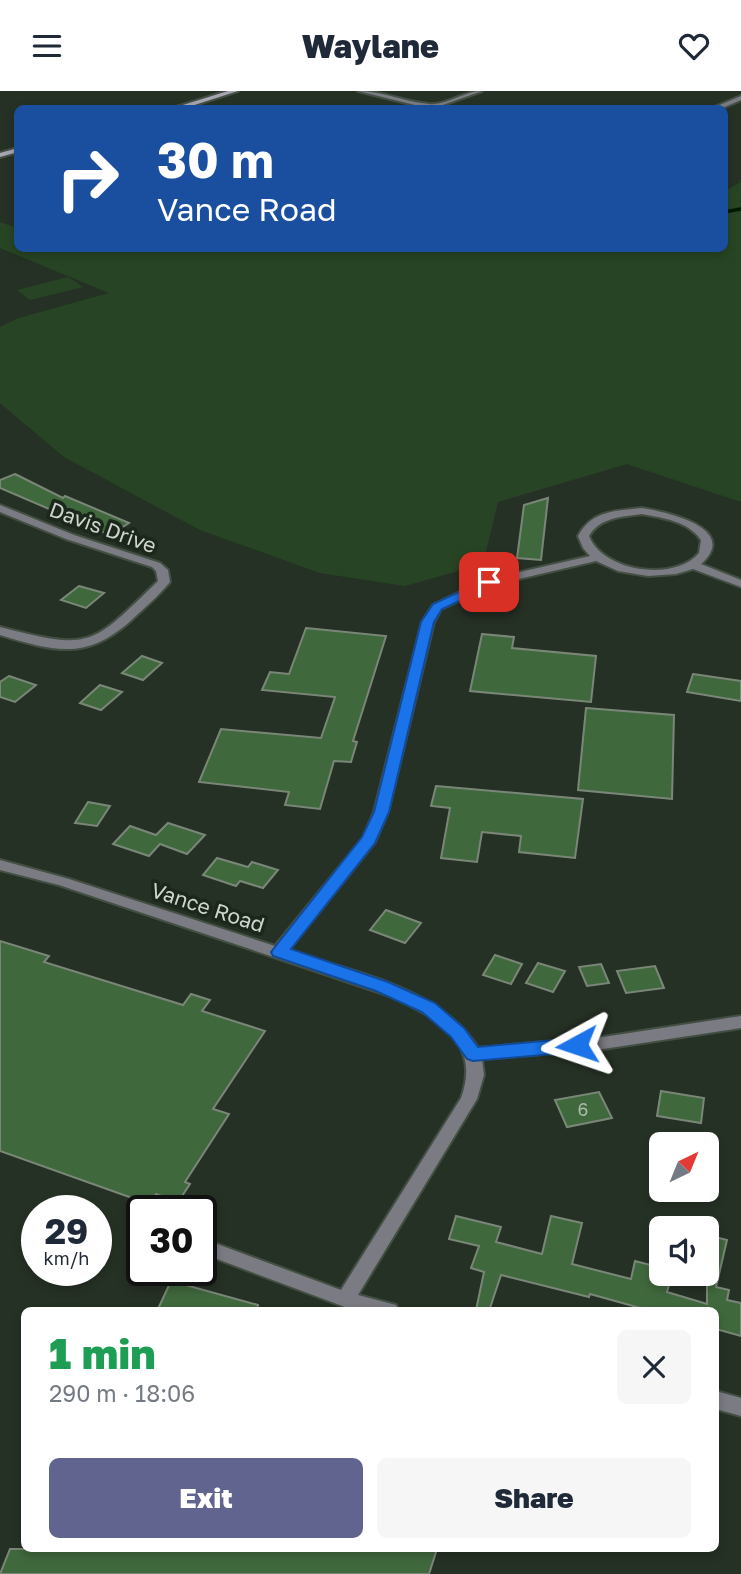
<!DOCTYPE html>
<html lang="en">
<head>
<meta charset="utf-8">
<style>
  :root { --surface:#fff; --page:#f6f6f7; --text:#1f2937; --muted:#747a83; --accent:#61648f }
  body { margin:0; font-family:"Golos Text",sans-serif; background:var(--page); color:var(--text); height:100vh; display:flex; flex-direction:column; font-size:26px; white-space:nowrap }
  * { box-sizing:border-box; margin:0 }
  p { font-size:23px; color:var(--muted) }
  .icon { flex:none; width:38px; height:38px; fill:none; stroke:currentColor; stroke-width:2; stroke-linecap:round; stroke-linejoin:round }
  .map { position:relative; flex:1; overflow:hidden }
  .side { position:absolute; left:21px; top:1216px; width:698px; height:245px; display:flex; flex-direction:column; background:var(--surface); border-radius:10px; box-shadow:0 4px 10px #0003 }
  .side>* { flex:none }
  .banner { position:absolute; left:14px; top:14px; width:714px; height:147px; border-radius:10px; box-shadow:0 4px 10px #0003; background:#1a4fa0; color:#fff; overflow:hidden }
  .needle { width:46px; rotate:43deg }
  .tools { position:absolute; left:649px; top:1041px; display:grid; gap:14px }
  .tools a { display:grid; place-items:center; width:70px; height:70px; border-radius:10px; background:var(--surface); box-shadow:0 4px 10px #0003; font-size:35px }
  .speed { position:absolute; left:21px; top:1104px; display:flex; gap:14px; font-size:35px; font-weight:700; text-align:center }
  .speed>* { display:grid; place-content:center; width:91px; height:91px; border-radius:50%; background:var(--surface); box-shadow:0 4px 10px #0003; line-height:1 }
  .speed small { font-size:18px; font-weight:400 }
  .speed .limit { border:4px solid #111; border-radius:10px; background:#fff; color:#111 }
  .pin { position:absolute; display:grid; place-items:center; width:60px; height:60px; color:#fff; margin:-30px; border-radius:14px; box-shadow:0 4px 10px #0006 }
  .me { position:absolute; width:77px; margin:-38px; rotate:265deg; stroke-linejoin:round; filter:drop-shadow(0 0 5px #0008) }
  .turn { display:flex; align-items:center; gap:24px; height:147px; padding:0 28px; font-size:32px }
  .turn .icon { width:91px; height:91px; stroke-width:2.5 }
  .turn b { display:block; font-size:49px; line-height:60px }
  .round { display:grid; place-items:center; flex:none; width:74px; height:74px; border-radius:10px; background:var(--page) }
  .summary { display:flex; align-items:center; justify-content:space-between; height:119px; padding:0 28px }
  h1 { font-size:42px; font-weight:800; line-height:52px; color:#1e9e55 }
  .button { display:flex; gap:14px; margin-top:auto; padding:14px 28px }
  .button a { flex:1; height:80px; border-radius:10px; background:var(--accent); color:#fff; font-size:28px; font-weight:800; line-height:80px; text-align:center }
  .button a+a { background:var(--page); color:var(--text) }
  header { display:flex; justify-content:space-between; align-items:center; height:91px; padding:0 28px; background:var(--surface); font-size:32px; font-weight:800 }
  .map>svg:first-child { display:block }
  .green { fill:#274524 }
  .lines { fill:none; stroke-linecap:round; stroke-linejoin:round }
  .stream { stroke:#001a00; stroke-width:3.5 }
  .building { fill:#40683d; stroke:#7a8778; stroke-width:2 }
  .minor-casing { stroke:#444f43; stroke-width:4 }
  .secondary-casing { stroke:#444f43; stroke-width:4 }
  .minor { fill:#7b7b83; fill-rule:evenodd }
  .secondary { fill:#a7a7b4; fill-rule:evenodd }
  .route { fill:#1a73e8; stroke:#114b97; stroke-width:2 }
  .labels { text-anchor:middle; dominant-baseline:central; stroke-width:7; stroke-linejoin:round; paint-order:stroke }
  .number-label { font-size:18px; fill:#aabaa9 }
  .street-label { font-size:21px; fill:#ced5cd; stroke:#1c271b }
</style>
</head>
<body>
<header><svg class="icon" aria-label="menu" viewBox="0 0 24 24"><path d="M4 6h16M4 12h16M4 18h16"/></svg>Waylane<svg class="icon" aria-label="heart" viewBox="0 0 24 24"><path d="M12 20l-8-8c-3-5 5-10 8-4 3-6 11-1 8 4z"/></svg></header>
<div class="map">
<svg width="741" height="1483" viewBox="0 0 741 1483">
  <rect width="100%" height="100%" fill="#263125"/>
  <g class="green">
    <path d="M741,91V411L627,373L498,411L483,473L405,495L320,482L200,439L64,366L0,312V236L19,227L109,202L0,157V131L17,137L18,158H108L146,161L156,158H724L725,100Z"/>
    <path d="M68,186L83,196L30,209L17,199Z"/>
  </g>
  <g class="lines">
    <path class="stream" d="M724,121L741,118"/>
  </g>
  <g class="building">
    <path d="M15,383L63,407L65,405L129,432L110,444L0,397V389Z"/>
    <path d="M548,407L541,469L517,467L524,414Z"/>
    <path d="M79,495L104,502L86,517L61,509Z"/>
    <path d="M306,537L386,545L353,650L357,651L351,671L334,670L320,718L285,714L289,701L199,691L221,638L321,647L335,606L262,599L270,581L289,583Z"/>
    <path d="M482,543L514,546L512,557L596,565L591,611L470,600Z"/>
    <path d="M142,565L162,572L143,589L122,582Z"/>
    <path d="M693,583L741,590V610L687,601Z"/>
    <path d="M9,585L36,594L15,611L0,606V591Z"/>
    <path d="M100,594L122,601L101,619L80,612Z"/>
    <path d="M586,617L674,624L672,708L578,699Z"/>
    <path d="M436,695L583,708L575,767L519,761L521,745L482,741L477,771L441,767L450,717L431,715Z"/>
    <path d="M88,711L110,715L97,735L75,732Z"/>
    <path d="M168,732L205,744L187,763L160,753L149,765L113,753L130,735L156,744Z"/>
    <path d="M217,767L248,776L252,771L278,779L263,797L240,790L236,795L203,784Z"/>
    <path d="M386,819L421,832L405,852L370,839Z"/>
    <path d="M0,850L49,865L44,871L183,914L191,903L210,909L202,920L265,940L213,1018L229,1023L185,1091L190,1093L178,1111L156,1103L149,1113L0,1060Z"/>
    <path d="M495,864L522,873L511,893L483,884Z"/>
    <path d="M538,872L565,880L553,901L526,892Z"/>
    <path d="M601,873L609,892L587,895L579,876Z"/>
    <path d="M655,875L664,897L626,902L617,880Z"/>
    <path d="M661,1000L704,1007L701,1032L657,1025Z"/>
    <path d="M599,1001L612,1027L567,1036L555,1009Z"/>
    <path d="M456,1125L501,1136L496,1151L542,1163L551,1125L582,1132L572,1173L631,1188L635,1170L662,1177V1183H672L667,1201L707,1213V1144L727,1149L716,1196L729,1199L727,1209L741,1212V1245L716,1238V1220H651L590,1203L589,1206L501,1184L489,1220L476,1219L484,1181L471,1177L479,1155L449,1148Z"/>
    <path d="M171,1190L258,1214L257,1220H157Z"/>
    <path d="M10,1458H437L429,1483H0Z"/>
  </g>
  <g class="lines">
    <g class="minor-casing">
      <g id="minor">
        <path d="M358,0C382,0 405,11 429,13C446,15 464,0 482,0L440,15L446,18H431Z"/>
        <path d="M741,5V9L720,18H710Z"/>
        <path d="M0,414L74,444L160,472L168,479L170,491C161,502 150,512 139,522C91,569 61,563 0,544V536C92,560 91,555 158,490L156,480L152,476L66,448L0,421Z"/>
        <path d="M642,417C666,421 741,437 701,473L741,489V496L693,478L676,483L648,485L618,480L596,470L493,494L441,518L434,531L388,721L375,751L288,860C351,880 441,897 478,957L603,946L741,925V937L603,958L482,968L484,984L477,1008L358,1204L396,1214L398,1220H359L345,1216L201,1162V1147L341,1199L461,1007C482,949 435,926 390,905L59,794L0,779V769L69,788L275,855L363,747L374,721L422,531L433,514L485,489L590,465L583,457L578,445C592,419 616,420 642,417ZM642,423C663,427 688,430 701,449L699,462C675,491 603,481 589,445C600,426 622,426 642,423Z"/>
        <path d="M716,1300L741,1307V1325L716,1318Z"/>
      </g>
    </g>
    <g class="secondary-casing">
      <g id="secondary">
        <path d="M228,0H238L182,18H170Z"/>
        <path d="M18,57V61L0,66V62Z"/>
      </g>
    </g>
    <use href="#minor" class="minor"/>
    <use href="#secondary" class="secondary"/>
  </g>
  <path class="route" d="M489,487L494,488V494L442,518L434,531L389,721L375,752L291,858L388,891L435,912L464,937L478,956L577,947L584,949L586,954L584,959L577,961L473,970L467,968L451,946L422,921L376,900L273,865L271,861L362,746L374,721L421,531L433,513Z"/>
  <g class="labels">
    <g class="number-label">
      <text x="583" y="1018">6</text>
    </g>
    <g class="street-label">
      <text transform="translate(103 436) rotate(20)">Davis Drive</text>
      <text transform="translate(208 816) rotate(18)">Vance Road</text>
    </g>
  </g>
</svg>
<div class="tools">
<a><svg class="needle" viewBox="-14 -14 28 28"><path d="M0-13l5 13h-10z" fill="#e53935"/><path d="M0 13l5-13h-10z" fill="#747a83"/></svg></a>
<a><svg class="icon" aria-label="sound" viewBox="0 0 24 24"><path d="M4 9h4l5-4v14l-5-4H4zM17 9q2 3 0 6"/></svg></a>
</div>
<div class="speed"><div>29<small>km/h</small></div><div class="limit">30</div></div>
<div class="pin" style="left:489px;top:491px;background:#d93025"><svg class="icon" aria-label="arrive" viewBox="0 0 24 24"><path d="M6 21V4h12l-3 4 3 4H6"/></svg></div>
<svg class="me" style="left:577px;top:954px" viewBox="-20 -20 40 40"><path d="M0-17L14 15 0 8-14 15z" fill="#1a73e8" stroke="#fff" stroke-width="4"/></svg>
<div class="banner">
<div class="turn"><svg class="icon" aria-label="right" viewBox="0 0 24 24"><path d="M7 20v-9h11M14 6l5 5-5 5"/></svg><div><b>30 m</b>Vance Road</div></div>
</div>
<section class="side">
<div class="summary"><div><h1>1 min</h1><p>290 m · 18:06</p></div><a class="round"><svg class="icon" aria-label="close" viewBox="0 0 24 24"><path d="M6 6l12 12M18 6L6 18"/></svg></a></div>
<div class="button"><a>Exit</a><a>Share</a></div>
</section>
</div>
</body>
</html>
